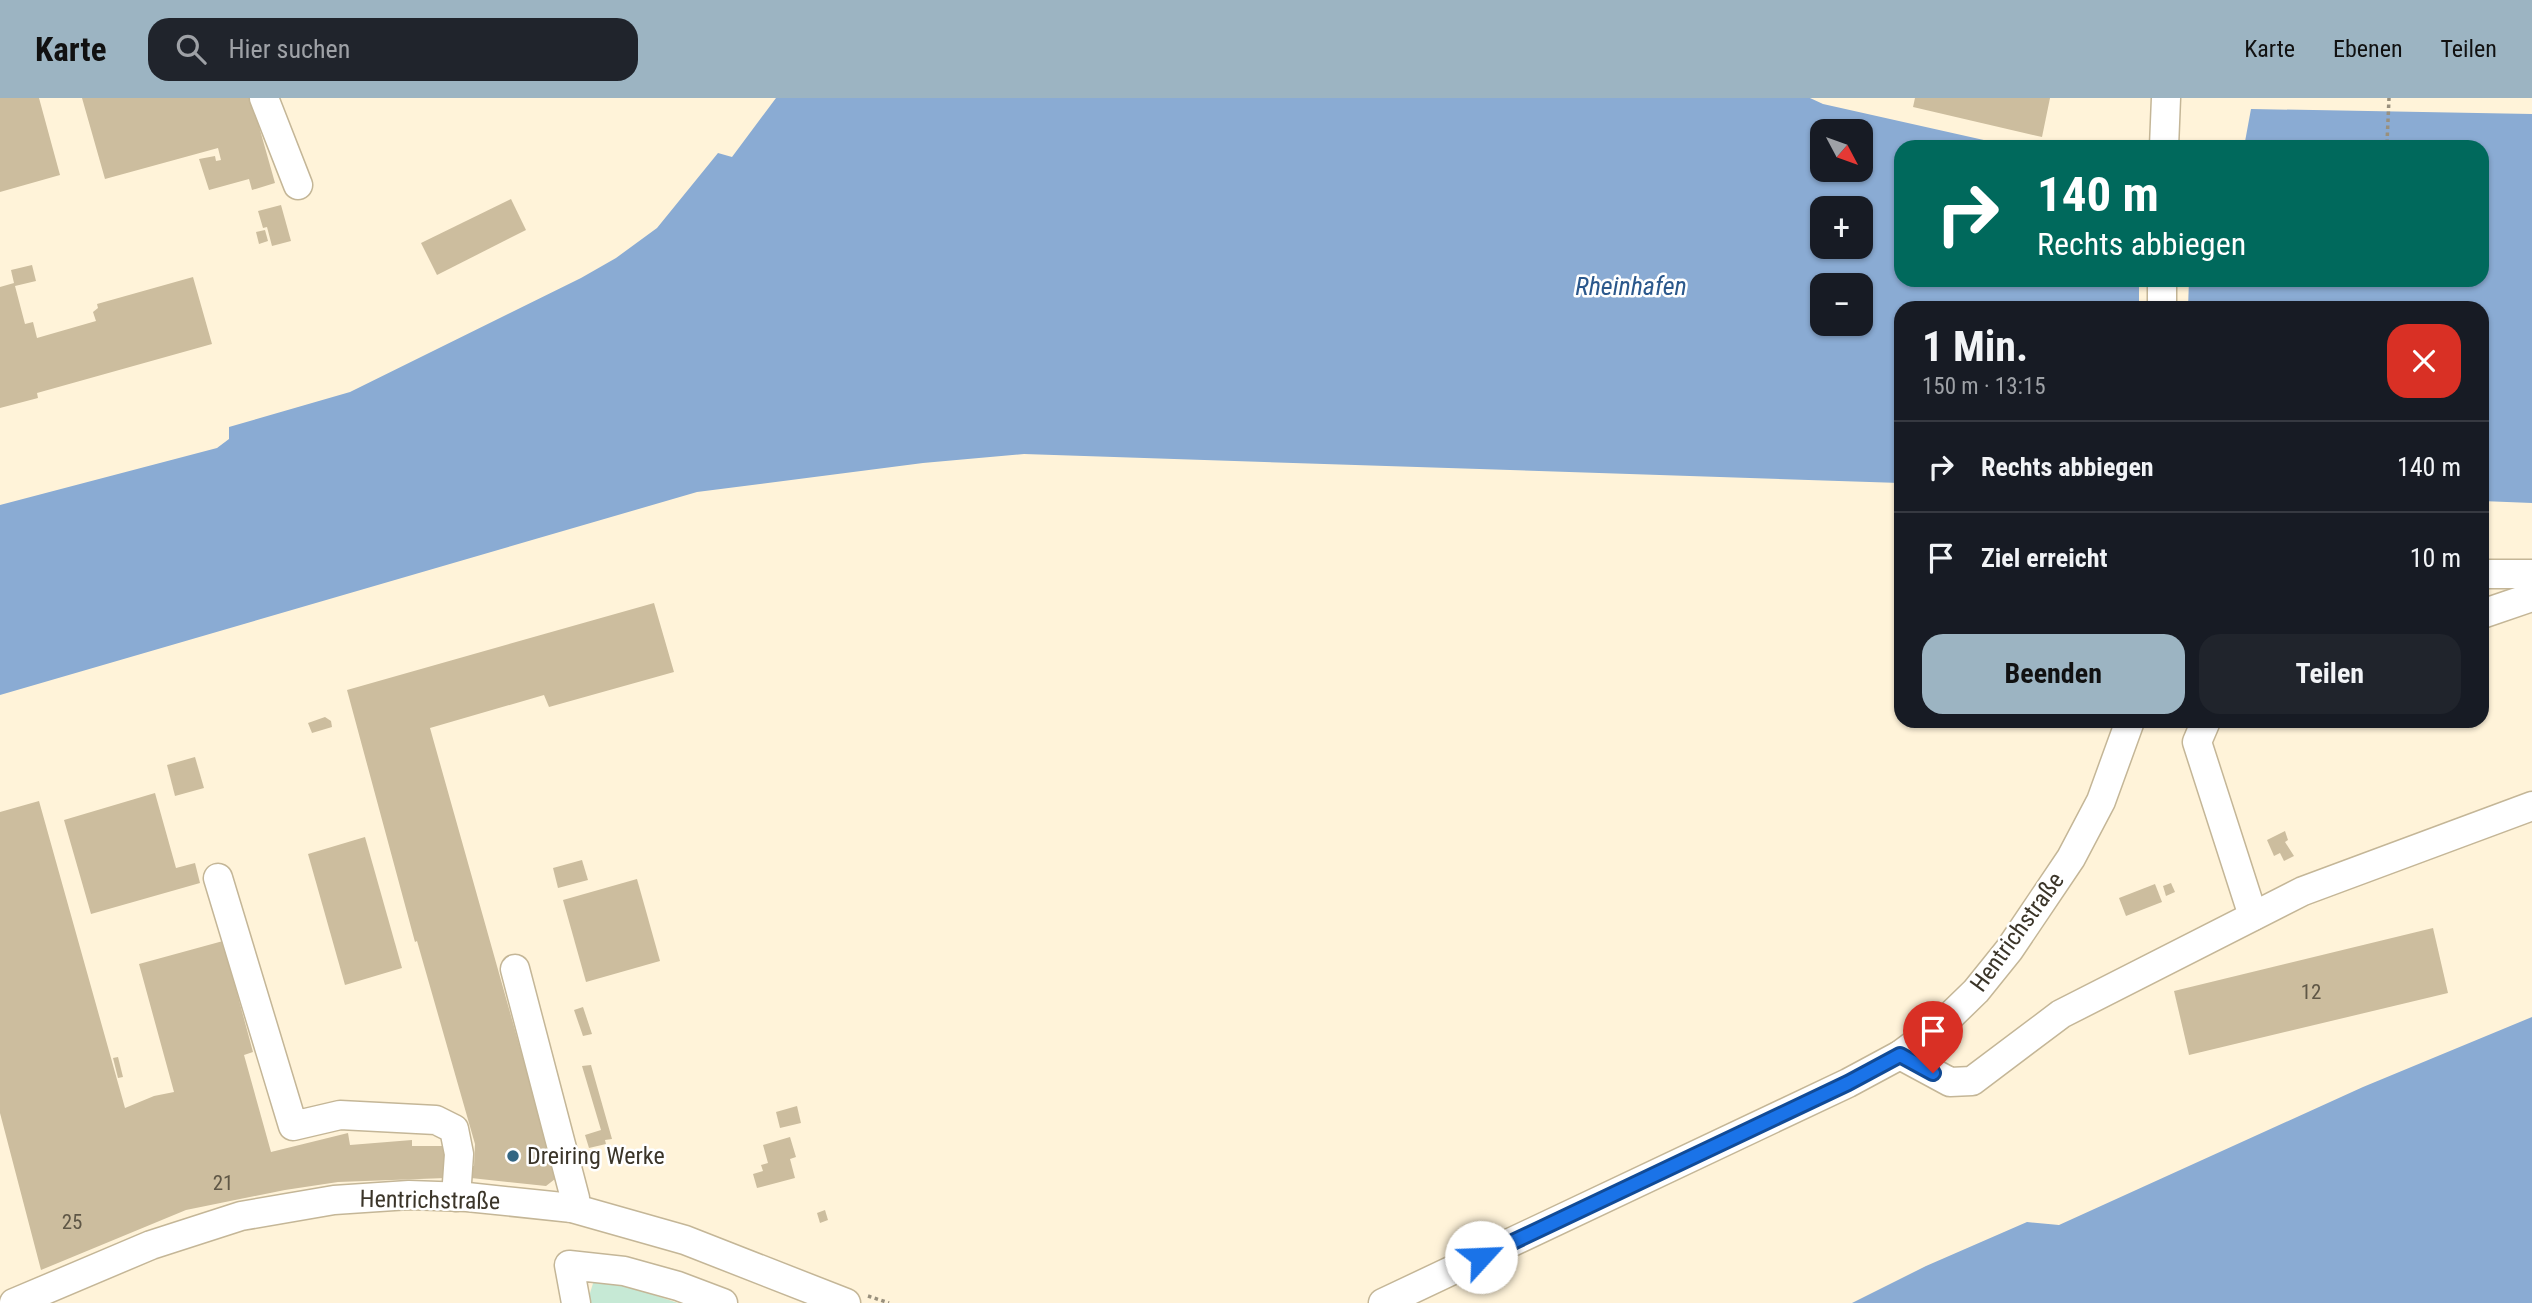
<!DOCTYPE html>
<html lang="de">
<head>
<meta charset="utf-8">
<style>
  :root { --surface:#171b24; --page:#20242c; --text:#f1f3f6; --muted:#9ea1a6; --line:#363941; --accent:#9cb4c2 }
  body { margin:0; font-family:"Roboto Condensed",sans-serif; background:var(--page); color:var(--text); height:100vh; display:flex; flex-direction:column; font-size:26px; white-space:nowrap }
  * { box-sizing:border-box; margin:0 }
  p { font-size:23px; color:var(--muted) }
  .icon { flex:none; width:38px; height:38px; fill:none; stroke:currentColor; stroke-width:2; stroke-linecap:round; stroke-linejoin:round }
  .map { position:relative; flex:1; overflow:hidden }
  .panel { position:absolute; left:1894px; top:203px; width:595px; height:427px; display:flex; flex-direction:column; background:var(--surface); border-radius:21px; box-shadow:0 2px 5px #0004 }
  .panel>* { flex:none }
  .guide { position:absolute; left:1894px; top:42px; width:595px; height:147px; border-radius:21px; box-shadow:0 2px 5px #0004; background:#00695c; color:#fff; overflow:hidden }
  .needle { width:46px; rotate:131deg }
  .buttons { position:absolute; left:1810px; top:21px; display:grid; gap:14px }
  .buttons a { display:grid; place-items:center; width:63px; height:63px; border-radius:14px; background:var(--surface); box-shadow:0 2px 5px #0004; font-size:35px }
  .pin { position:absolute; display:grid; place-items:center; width:60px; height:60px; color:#fff; margin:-72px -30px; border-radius:50% 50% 50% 0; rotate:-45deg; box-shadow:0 0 7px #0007 }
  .pin .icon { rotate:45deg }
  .me { position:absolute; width:77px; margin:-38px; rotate:65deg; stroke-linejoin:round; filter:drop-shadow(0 0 5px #0008) }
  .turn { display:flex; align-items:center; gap:24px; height:147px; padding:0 28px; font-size:32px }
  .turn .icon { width:91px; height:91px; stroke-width:2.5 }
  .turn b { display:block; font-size:49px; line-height:60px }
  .round { display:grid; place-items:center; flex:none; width:74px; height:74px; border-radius:21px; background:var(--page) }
  .head { display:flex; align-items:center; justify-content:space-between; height:119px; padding:0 28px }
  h1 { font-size:42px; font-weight:700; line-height:52px }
  .action { display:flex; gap:14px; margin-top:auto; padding:14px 28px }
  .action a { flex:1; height:80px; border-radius:21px; background:var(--accent); color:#111; font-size:28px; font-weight:700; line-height:80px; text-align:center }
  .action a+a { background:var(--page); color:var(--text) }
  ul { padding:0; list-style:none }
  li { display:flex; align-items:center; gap:21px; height:91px; padding:0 28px; border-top:2px solid var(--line) }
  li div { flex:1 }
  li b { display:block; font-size:26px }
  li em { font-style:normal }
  header { display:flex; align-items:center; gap:42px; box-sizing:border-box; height:98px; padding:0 35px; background:var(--accent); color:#111 }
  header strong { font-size:33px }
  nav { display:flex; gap:38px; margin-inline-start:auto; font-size:24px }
  .search { width:490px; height:63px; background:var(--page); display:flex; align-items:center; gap:18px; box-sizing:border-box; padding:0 24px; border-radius:21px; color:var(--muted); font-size:26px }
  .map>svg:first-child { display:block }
  .green { fill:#c6e9d5 }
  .water { fill:#8aabd3; fill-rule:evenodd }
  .pier { fill:#fff3d9 }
  .building { fill:#ccbd9e }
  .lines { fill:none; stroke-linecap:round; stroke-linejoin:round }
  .minor-casing { stroke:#c4b697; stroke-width:31 }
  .path { stroke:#99907d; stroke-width:3.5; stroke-dasharray:3.5 3.5; stroke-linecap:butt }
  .minor { stroke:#fff; stroke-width:28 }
  .route-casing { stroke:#114b97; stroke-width:18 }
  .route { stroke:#1a73e8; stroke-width:12 }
  .poi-dot { fill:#336683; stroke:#fff; stroke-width:2.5 }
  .labels { text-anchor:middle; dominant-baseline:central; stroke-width:5; stroke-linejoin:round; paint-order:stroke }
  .number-label { font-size:21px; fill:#5f5746 }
  .street-label { font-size:24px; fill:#3b3529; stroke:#fff }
  .poi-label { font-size:24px; fill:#3b3529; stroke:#fff; text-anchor:start }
  .water-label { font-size:26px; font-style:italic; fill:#2b588c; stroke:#fff }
</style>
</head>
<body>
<header>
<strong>Karte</strong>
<div class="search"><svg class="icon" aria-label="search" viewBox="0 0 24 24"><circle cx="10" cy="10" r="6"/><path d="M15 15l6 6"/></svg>Hier suchen</div>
<nav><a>Karte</a><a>Ebenen</a><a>Teilen</a></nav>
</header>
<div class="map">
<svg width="2532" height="1205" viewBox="0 0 2532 1205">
  <rect width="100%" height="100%" fill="#fff3d9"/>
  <path class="green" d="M594,1182L618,1185L678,1205H587Z"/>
  <g class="water">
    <path d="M776,0H1810L1823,6L2015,49H1900V182H2482V49H2244L2251,11L2532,16V405L2482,403V210H1900V385L1024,356L923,365L697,394L0,597V407L217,350L229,341V329L350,294L581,180L616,160L657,130L718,55L732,59ZM1822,33H1860V72H1822ZM1822,110H1860V149H1822ZM1822,187H1860V226H1822Z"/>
    <path d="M2532,919V1205H1852L1926,1168L2027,1124L2059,1127L2363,989Z"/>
  </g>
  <path class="pier" d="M2139,182H2189L2188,210H2139Z"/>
  <g class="building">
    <path d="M0,0H39L60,77L0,94Z"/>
    <path d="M82,0H251L275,85L252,92L249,81L209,92L199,61L215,58L216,63L221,62L218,50L105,81Z"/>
    <path d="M1915,0H2050L2042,39L1913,9Z"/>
    <path d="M2380,45L2434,47V49H2380Z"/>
    <path d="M511,101L526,132L437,177L421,145Z"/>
    <path d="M281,107L291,143L272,148L267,129L263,130L258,113Z"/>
    <path d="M265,132L268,143L259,146L256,134Z"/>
    <path d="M32,167L36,183L15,188L25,226L33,224L37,240L96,223L93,214L98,210L97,206L193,179L212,246L37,295L38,300L0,310V189L14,185L11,172Z"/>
    <path d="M2141,204L2182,205L2189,210H2133Z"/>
    <path d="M654,505L674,574L549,609L544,597L430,630L555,1074V1081L546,1088L471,1080V1068H474L475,1046L417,843L415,844L347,592Z"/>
    <path d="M325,619L331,623L332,629L312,635L308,625Z"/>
    <path d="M195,659L204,690L175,698L167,667Z"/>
    <path d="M155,695L176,770L195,765L200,785L91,816L64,722Z"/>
    <path d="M39,703L125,1010L154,998L174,994L139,866L223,843L253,954L244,957L271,1054L348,1035L350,1047L412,1042V1048H444L446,1080L338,1084L285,1092L186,1112L41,1172L0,1015V714Z"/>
    <path d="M2285,733L2288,742L2285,744L2294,758L2284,763L2280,755L2274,758L2267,742Z"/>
    <path d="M365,739L402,870L345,887L308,756Z"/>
    <path d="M582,762L588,782L558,790L553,770Z"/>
    <path d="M637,781L660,863L586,884L563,802Z"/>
    <path d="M2171,785L2175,794L2166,798L2163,788Z"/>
    <path d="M2155,786L2162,804L2126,818L2119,800Z"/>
    <path d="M2433,830L2448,895L2189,957L2174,893Z"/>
    <path d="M583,909L592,936L583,938L574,912Z"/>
    <path d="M118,959L123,979L118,980L113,960Z"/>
    <path d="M591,967L612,1041L605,1042L606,1046L589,1050L585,1037L601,1032L582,968Z"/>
    <path d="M797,1008L801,1025L780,1030L776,1014Z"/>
    <path d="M790,1039L796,1059L790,1061L795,1080L757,1090L753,1076L763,1073L761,1067L768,1065L763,1047Z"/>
    <path d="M825,1112L828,1122L820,1125L817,1115Z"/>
  </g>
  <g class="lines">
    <g class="minor-casing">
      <g id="minor">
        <path d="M264,0L298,87"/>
        <path d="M2164,49L2166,0"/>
        <path d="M2162,210V182"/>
        <path d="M2482,476H2532"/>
        <path d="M2482,516L2532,499"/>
        <path d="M2206,623L2197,644L2253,818"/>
        <path d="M218,780L293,1028L340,1017L436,1022L454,1031L459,1056L456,1099"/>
        <path d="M515,871L575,1100L572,1110"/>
        <path d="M1900,957L1950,984L1972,983L2061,916L2303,793L2532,708"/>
        <path d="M14,1205L151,1147L241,1118L334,1102L409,1097L467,1099L572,1110L685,1142L846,1205"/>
        <path d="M576,1205L569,1167L624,1173L678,1188L723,1205"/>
        <path d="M1383,1205L1848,985L1900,957L1942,926L1976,893L2009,852L2071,760L2101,703L2130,623"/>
      </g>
    </g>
    <g class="path">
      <path d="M2387,45L2389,0"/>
      <path d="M868,1198L889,1205"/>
    </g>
    <use href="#minor" class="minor"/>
  </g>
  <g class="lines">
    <g class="route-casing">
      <path id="route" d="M1481,1159L1848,985L1900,957L1933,975"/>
    </g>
    <use href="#route" class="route"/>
  </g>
  <circle class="poi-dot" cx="513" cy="1058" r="7"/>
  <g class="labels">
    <g class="number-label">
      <text x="2311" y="894">12</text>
      <text x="223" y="1085">21</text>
      <text x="72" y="1124">25</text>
    </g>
    <g class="street-label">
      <text transform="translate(2017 834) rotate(-54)">Hentrichstraße</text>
      <text transform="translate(430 1102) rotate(1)">Hentrichstraße</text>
    </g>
    <g class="poi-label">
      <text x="527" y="1058">Dreiring Werke</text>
    </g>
    <g class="water-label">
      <text x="1631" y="188">Rheinhafen</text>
    </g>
  </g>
</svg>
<div class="buttons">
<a><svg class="needle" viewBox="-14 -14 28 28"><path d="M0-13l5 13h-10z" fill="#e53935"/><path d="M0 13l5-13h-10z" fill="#9ea1a6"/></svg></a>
<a>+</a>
<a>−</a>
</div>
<div class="pin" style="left:1933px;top:975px;background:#d93025"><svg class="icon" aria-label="arrive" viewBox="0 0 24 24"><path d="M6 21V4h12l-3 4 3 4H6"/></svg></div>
<svg class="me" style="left:1481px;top:1159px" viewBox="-20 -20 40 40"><circle r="19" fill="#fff"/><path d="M0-13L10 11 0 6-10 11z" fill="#1a73e8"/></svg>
<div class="guide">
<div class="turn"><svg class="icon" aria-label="right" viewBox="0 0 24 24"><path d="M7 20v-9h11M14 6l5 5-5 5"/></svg><div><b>140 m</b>Rechts abbiegen</div></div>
</div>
<section class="panel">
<div class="head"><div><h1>1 Min.</h1><p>150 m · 13:15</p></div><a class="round" style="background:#d93025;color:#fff"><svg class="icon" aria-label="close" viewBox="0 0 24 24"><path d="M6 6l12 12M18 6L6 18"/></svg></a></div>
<ul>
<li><svg class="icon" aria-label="right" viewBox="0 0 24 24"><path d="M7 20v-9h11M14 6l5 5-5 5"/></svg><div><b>Rechts abbiegen</b></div><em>140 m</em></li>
<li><svg class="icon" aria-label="arrive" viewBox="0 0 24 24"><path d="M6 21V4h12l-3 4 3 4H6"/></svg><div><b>Ziel erreicht</b></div><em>10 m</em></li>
</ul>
<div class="action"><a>Beenden</a><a>Teilen</a></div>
</section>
</div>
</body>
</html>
